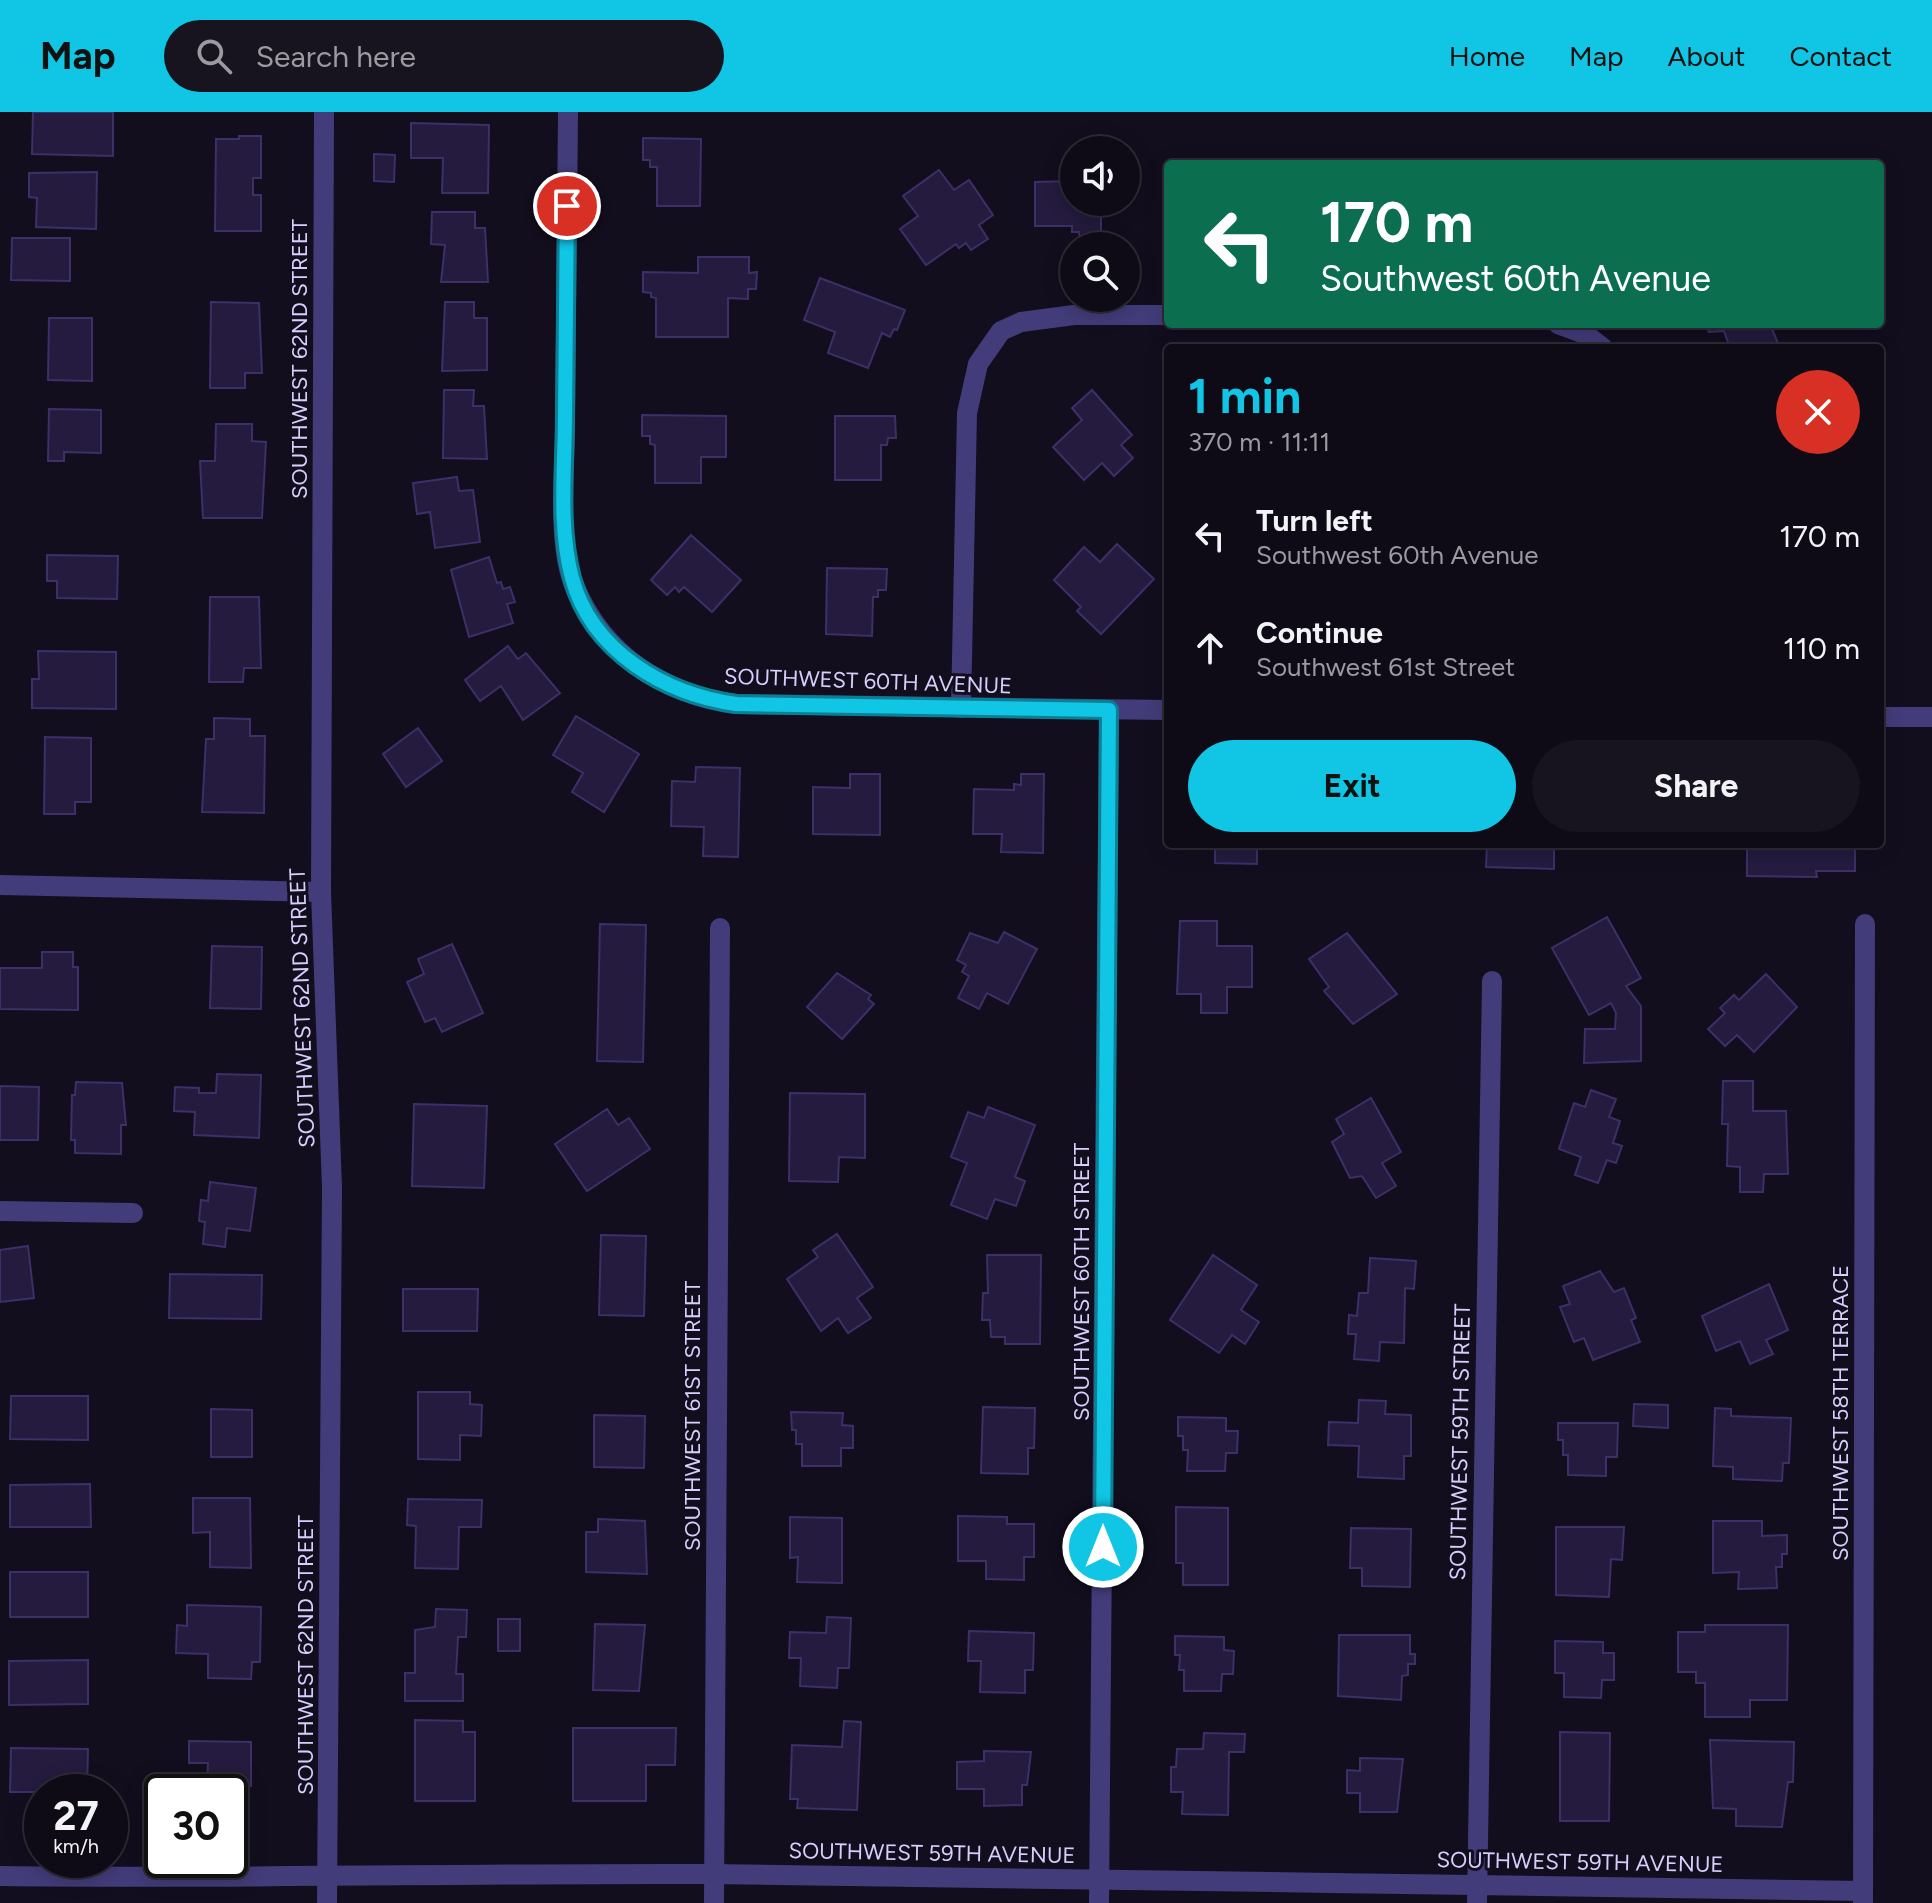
<!DOCTYPE html>
<html lang="en">
<head>
<meta charset="utf-8">
<style>
  :root { --surface:#0e0a16; --page:#17131f; --text:#f1f3f6; --muted:#9b9aa1; --line:#2e2b35; --accent:#11c5e5 }
  body { margin:0; font-family:Figtree,sans-serif; background:var(--page); color:var(--text); height:100vh; display:flex; flex-direction:column; font-size:30px; white-space:nowrap }
  * { box-sizing:border-box; margin:0 }
  p { font-size:26px; color:var(--muted) }
  .icon { flex:none; width:44px; height:44px; fill:none; stroke:currentColor; stroke-width:2; stroke-linecap:round; stroke-linejoin:round }
  .map { position:relative; flex:1; overflow:hidden }
  .details { position:absolute; left:1164px; top:232px; width:720px; height:504px; display:flex; flex-direction:column; background:var(--surface); border-radius:8px; box-shadow:0 4px 20px #0003,0 0 0 2px var(--line) }
  .details>* { flex:none }
  .hud { position:absolute; left:1164px; top:48px; width:720px; height:168px; border-radius:8px; box-shadow:0 4px 20px #0003,0 0 0 2px var(--line); background:#0b6e4f; color:#fff; overflow:hidden }
  .controls { position:absolute; left:1060px; top:24px; display:grid; gap:16px }
  .controls a { display:grid; place-items:center; width:80px; height:80px; border-radius:50%; background:var(--surface); box-shadow:0 4px 20px #0003,0 0 0 2px var(--line); font-size:40px }
  .speed { position:absolute; left:24px; top:1662px; display:flex; gap:16px; font-size:40px; font-weight:700; text-align:center }
  .speed>* { display:grid; place-content:center; width:104px; height:104px; border-radius:50%; background:var(--surface); box-shadow:0 4px 20px #0003,0 0 0 2px var(--line); line-height:1 }
  .speed small { font-size:20px; font-weight:400 }
  .speed .limit { border:4px solid #111; border-radius:12px; background:#fff; color:#111 }
  .pin { position:absolute; display:grid; place-items:center; width:68px; height:68px; color:#fff; margin:-34px; border:4px solid #fff; border-radius:50%; box-shadow:0 2px 8px #0007 }
  .me { position:absolute; width:88px; margin:-44px; rotate:0deg; stroke-linejoin:round; filter:drop-shadow(0 0 6px #0008) }
  .turn { display:flex; align-items:center; gap:28px; height:168px; padding:0 24px; font-size:36px }
  .turn .icon { width:104px; height:104px; stroke-width:2.5 }
  .turn b { display:block; font-size:56px; line-height:68px }
  .round { display:grid; place-items:center; flex:none; width:84px; height:84px; border-radius:42px; background:var(--page) }
  .head { display:flex; align-items:center; justify-content:space-between; height:136px; padding:0 24px }
  h1 { font-size:48px; font-weight:700; line-height:60px; color:var(--accent) }
  .primary-button { display:flex; gap:16px; margin-top:auto; padding:16px 24px }
  .primary-button a { flex:1; height:92px; border-radius:48px; background:var(--accent); color:#111; font-size:32px; font-weight:700; line-height:92px; text-align:center }
  .primary-button a+a { background:var(--page); color:var(--text) }
  ul { padding:0; list-style:none }
  li { display:flex; align-items:center; gap:24px; height:112px; padding:0 24px }
  li div { flex:1 }
  li b { display:block; font-size:30px }
  li em { font-style:normal }
  header { display:flex; align-items:center; gap:48px; box-sizing:border-box; height:112px; padding:0 40px; background:var(--accent); color:#111 }
  header strong { font-size:38px }
  nav { display:flex; gap:44px; margin-inline-start:auto; font-size:28px }
  .search { width:560px; height:72px; background:var(--page); display:flex; align-items:center; gap:20px; box-sizing:border-box; padding:0 28px; border-radius:44px; color:var(--muted); font-size:30px }
  .map>svg:first-child { display:block }
  .building { fill:#241b3e; stroke:#3d2f68; stroke-width:2 }
  .lines { fill:none; stroke-linecap:round; stroke-linejoin:round }
  .minor { stroke:#423c7a; stroke-width:20 }
  .route-casing { stroke:#0b8095; stroke-width:20 }
  .route { stroke:#11c5e5; stroke-width:14 }
  .labels { text-anchor:middle; dominant-baseline:central; stroke-width:6; stroke-linejoin:round; paint-order:stroke }
  .street-label { font-size:22px; fill:#d6cffb; stroke:#120e1e }
</style>
</head>
<body>
<header>
<strong>Map</strong>
<div class="search"><svg class="icon" aria-label="search" viewBox="0 0 24 24"><circle cx="10" cy="10" r="6"/><path d="M15 15l6 6"/></svg>Search here</div>
<nav><a>Home</a><a>Map</a><a>About</a><a>Contact</a></nav>
</header>
<div class="map">
<svg width="1932" height="1791" viewBox="0 0 1932 1791">
  <rect width="100%" height="100%" fill="#120e1e"/>
  <g class="building">
    <path d="M33,0H113V44L32,42Z"/>
    <path d="M411,11L489,13L488,81H442L443,46H411Z"/>
    <path d="M239,24H261V66H253V83H261V119H215L216,27H239Z"/>
    <path d="M643,26L701,27L700,94H657V55H650V48H643Z"/>
    <path d="M374,42L395,43L394,70L374,69Z"/>
    <path d="M939,58L954,78L969,68L993,103L979,113L988,127L971,138L966,131L959,136L956,132L926,153L900,117L918,104L903,84Z"/>
    <path d="M97,60L96,117L36,115L37,86L29,85V61Z"/>
    <path d="M1074,69V90H1101V128H1080L1079,120H1072V114H1035V70Z"/>
    <path d="M432,100H475V116H485L488,170H441L445,133L431,132Z"/>
    <path d="M12,126H70V169L11,168Z"/>
    <path d="M698,145H749V161L757,160L756,177H748V187L728,186V225H656V186L651,185V181L643,180V160L698,161Z"/>
    <path d="M820,166L905,198L897,218L894,217L890,225L882,221L868,256L828,241L835,220L804,208Z"/>
    <path d="M211,190L259,191L262,261H245V276H210Z"/>
    <path d="M445,190H474V206H487V258L442,259Z"/>
    <path d="M49,206H92V269L48,268Z"/>
    <path d="M1706,212H1770L1780,236H1730L1724,219L1709,220Z"/>
    <path d="M444,278H474L473,294H484L487,347L443,346Z"/>
    <path d="M1092,278L1132,323L1121,333L1133,346L1114,364L1102,351L1084,368L1053,335L1082,308L1072,296Z"/>
    <path d="M49,297L101,298V341L64,340V349H48Z"/>
    <path d="M642,303L726,304V345H701V371H655V333L650,332V324H642Z"/>
    <path d="M835,304H895L896,326H888L887,333H881V368H835Z"/>
    <path d="M216,312H252V329L266,330L262,406H203L200,349H215Z"/>
    <path d="M457,365L459,379L473,378L480,430L435,436L430,400L417,402L413,371Z"/>
    <path d="M691,423L741,468L712,500L684,475L679,480L675,475L667,483L651,468Z"/>
    <path d="M1117,432L1154,467L1101,522L1077,499L1081,495L1054,468L1084,435L1100,450Z"/>
    <path d="M47,443L118,444L117,487L57,486V469H47Z"/>
    <path d="M489,445L497,471L501,470L503,477L510,475L515,490L507,492L513,511L469,525L451,458Z"/>
    <path d="M827,456L887,457L886,478H878V485H873L872,524L826,522Z"/>
    <path d="M210,485H259L261,556H244L243,570H209Z"/>
    <path d="M508,534L518,547L526,541L560,581L523,608L501,574L480,589L465,568Z"/>
    <path d="M38,539L116,540V597L32,596V567H39Z"/>
    <path d="M576,604L639,642L604,700L572,680L583,661L553,643Z"/>
    <path d="M214,606L250,607V624H265L264,701L202,700L206,627H214Z"/>
    <path d="M418,616L442,649L406,675L383,642Z"/>
    <path d="M45,625L91,626V690H75V702H44Z"/>
    <path d="M696,655L740,656L738,745L703,744L704,715L671,714L672,669L695,670Z"/>
    <path d="M850,662H880V723L813,722V675L850,676Z"/>
    <path d="M1021,662H1044L1043,741L1001,740L1002,722H973L974,677L1014,678V672L1021,673Z"/>
    <path d="M1191,732H1257V752L1215,751V734Z"/>
    <path d="M1487,732H1554V757L1486,755Z"/>
    <path d="M1747,732H1855V759H1816L1817,765L1747,764Z"/>
    <path d="M1607,805L1641,866L1626,874L1641,894V949L1584,951L1585,917H1615L1616,901L1611,891L1589,903L1552,836Z"/>
    <path d="M1180,809H1217V834H1252V875H1227V901H1201V882H1177Z"/>
    <path d="M600,812L646,813L643,950L597,949Z"/>
    <path d="M1004,820L1037,837L1008,892L987,881L979,897L958,886L969,864L962,860L966,853L957,848L970,821L998,831Z"/>
    <path d="M1347,821L1397,882L1353,912L1324,879L1329,875L1309,847Z"/>
    <path d="M452,832L483,901L442,920L435,906L425,910L407,870L424,862L418,847Z"/>
    <path d="M212,834L262,835L261,897L210,896Z"/>
    <path d="M42,840H73V855H78V898L0,897V856H42Z"/>
    <path d="M837,861L871,883L868,887L874,892L842,927L807,895Z"/>
    <path d="M1766,862L1797,895L1754,940L1737,923L1725,934L1708,917L1725,901L1720,896L1734,883L1739,888Z"/>
    <path d="M217,962L261,963L259,1026L194,1023L195,1000L174,999L175,975L199,976V981H216Z"/>
    <path d="M1723,969H1753V999H1786L1788,1062H1764L1763,1080H1740V1055L1727,1054L1728,1012H1722Z"/>
    <path d="M76,970L122,971L126,1013H121V1042L75,1041V1028H71L72,983H75Z"/>
    <path d="M0,974L39,975L38,1028H0Z"/>
    <path d="M1591,978L1616,987L1609,1005L1620,1009L1613,1031L1622,1034L1616,1051L1607,1048L1598,1071L1575,1063L1581,1045L1559,1037L1574,991L1585,995Z"/>
    <path d="M790,981L865,982V1046L839,1045L838,1070L789,1069Z"/>
    <path d="M1371,986L1401,1040L1382,1051L1396,1074L1376,1086L1362,1064L1350,1066L1332,1030L1344,1022L1336,1007Z"/>
    <path d="M414,992L487,994L484,1076L412,1074Z"/>
    <path d="M988,995L1035,1013L1015,1065L1025,1069L1016,1094L995,1087L987,1107L951,1093L967,1051L951,1045L968,1000L984,1006Z"/>
    <path d="M607,997L618,1013L629,1006L650,1037L587,1079L555,1032Z"/>
    <path d="M210,1070L256,1076L250,1119L227,1116L225,1135L203,1132L205,1110L199,1109L201,1088L208,1089Z"/>
    <path d="M837,1122L873,1175L857,1186L871,1206L848,1221L838,1206L821,1219L787,1167L818,1145L813,1138Z"/>
    <path d="M601,1123L646,1124L644,1204L599,1203Z"/>
    <path d="M28,1134L34,1186L0,1190V1138Z"/>
    <path d="M987,1143H1041L1040,1232H1005V1225H991L990,1208H982L983,1181H988Z"/>
    <path d="M1213,1143L1257,1173L1241,1198L1259,1210L1245,1232L1232,1223L1219,1241L1170,1208Z"/>
    <path d="M1370,1146L1416,1149L1414,1177L1405,1176L1404,1231L1380,1230L1379,1249L1354,1247L1356,1222H1348L1349,1203L1357,1204L1359,1181H1368Z"/>
    <path d="M1600,1159L1614,1180L1624,1176L1636,1206L1631,1208L1640,1230L1593,1248L1584,1226L1574,1230L1560,1195L1570,1192L1563,1174Z"/>
    <path d="M170,1162L262,1163L261,1207L169,1206Z"/>
    <path d="M1769,1172L1788,1218L1766,1228L1773,1242L1750,1252L1740,1229L1716,1239L1702,1204Z"/>
    <path d="M403,1177H478L477,1219H403Z"/>
    <path d="M418,1280H470V1292L482,1293L481,1324L460,1323V1348L418,1347Z"/>
    <path d="M11,1284H88V1328L10,1327Z"/>
    <path d="M1359,1288L1386,1289L1385,1302L1411,1303V1344H1404V1367L1358,1365L1359,1334L1328,1333L1329,1310L1358,1311Z"/>
    <path d="M1634,1292L1668,1293V1316L1633,1314Z"/>
    <path d="M983,1295L1035,1296L1034,1336H1028V1362L981,1361Z"/>
    <path d="M1715,1296L1731,1297V1304L1791,1306L1789,1351H1783L1782,1369L1733,1367V1355L1713,1354Z"/>
    <path d="M211,1297L252,1298V1345H211Z"/>
    <path d="M791,1300L843,1301L842,1313L853,1314V1336H841V1354H802V1332H796V1318H792Z"/>
    <path d="M594,1303L645,1304L644,1356L594,1355Z"/>
    <path d="M1178,1305L1226,1306V1319H1238L1237,1341H1226L1225,1359H1187L1188,1338H1183V1324H1178Z"/>
    <path d="M1558,1311H1618L1617,1345H1606V1364L1568,1363V1343H1563V1328H1558Z"/>
    <path d="M90,1372L91,1415H10V1373Z"/>
    <path d="M193,1386H250L251,1456L210,1455V1420L193,1421Z"/>
    <path d="M408,1387L482,1388L481,1415H459L458,1457L415,1456L416,1414L407,1413Z"/>
    <path d="M1176,1395L1228,1396V1473H1183V1451H1176Z"/>
    <path d="M958,1404L1007,1405V1412H1034V1445H1024V1468L986,1467V1449H958Z"/>
    <path d="M790,1405L842,1406V1471L797,1470L798,1445L790,1446Z"/>
    <path d="M598,1407L645,1409L647,1462L586,1460V1420H598Z"/>
    <path d="M1713,1409H1762V1424L1787,1423V1442H1782V1455H1776L1777,1476L1738,1477L1739,1460L1713,1461Z"/>
    <path d="M1556,1415H1624L1622,1448L1611,1447L1609,1485L1556,1483Z"/>
    <path d="M1351,1416L1411,1417L1410,1475L1362,1474V1456H1350Z"/>
    <rect x="10" y="1460" width="78" height="45"/>
    <path d="M187,1493L261,1495L260,1550H252L251,1567L208,1566V1542L176,1541L177,1513L187,1514Z"/>
    <path d="M436,1497L467,1498L466,1525H458L456,1562H463V1589H405V1561H415V1518L435,1515Z"/>
    <path d="M827,1505L851,1506L849,1556H838L837,1576L800,1574L801,1546H789L790,1520L826,1521Z"/>
    <rect x="498" y="1507" width="22" height="32"/>
    <path d="M595,1512L645,1513L639,1579L593,1578Z"/>
    <path d="M1705,1513H1788L1787,1588H1750V1605H1705V1571H1696V1560H1678V1520H1705Z"/>
    <path d="M969,1519L1034,1521L1033,1558H1025V1581L980,1580L981,1549H968Z"/>
    <path d="M1339,1523H1410V1542H1415V1552H1408V1563L1402,1564L1401,1588L1338,1584Z"/>
    <path d="M1175,1524L1224,1525V1538L1234,1539L1233,1562H1222L1221,1579H1184V1558H1179L1180,1543H1175Z"/>
    <path d="M1555,1529L1603,1530V1541H1614V1568H1602L1601,1586L1564,1585V1561H1555Z"/>
    <path d="M88,1548V1592L9,1593V1549Z"/>
    <path d="M415,1608L463,1609V1620H475V1689H415Z"/>
    <path d="M844,1609L861,1610L857,1698L797,1696L798,1687H790L792,1633L842,1635Z"/>
    <path d="M573,1616H676L675,1653H646V1689H573Z"/>
    <path d="M1560,1620L1610,1621L1609,1709H1560Z"/>
    <path d="M1204,1621L1245,1622L1244,1640H1229L1228,1703L1182,1702L1183,1680H1171V1655H1176L1177,1637H1203Z"/>
    <path d="M1710,1628L1794,1630L1793,1670H1788L1782,1715L1736,1714V1697L1713,1696Z"/>
    <path d="M189,1629L251,1630V1674H207L208,1651H189Z"/>
    <path d="M11,1636L88,1637L87,1680H10Z"/>
    <path d="M984,1639L1031,1640L1027,1673H1022V1693L984,1694V1677H957V1650L984,1649Z"/>
    <path d="M1360,1646L1403,1647L1397,1700H1360V1681H1347V1658L1360,1659Z"/>
  </g>
  <g class="lines">
    <g class="minor">
      <path d="M324,0L321,780L332,1076L327,1791"/>
      <path d="M568,0C567,105 566,210 565,316C565,362 557,430 574,473C603,543 663,582 736,592L1168,598"/>
      <path d="M1558,212L1585,222L1603,236"/>
      <path d="M961,596L967,301L978,252L1001,219L1021,210L1074,203H1168"/>
      <path d="M1880,605H1932"/>
      <path d="M0,773L321,780"/>
      <path d="M0,1099L133,1101"/>
      <path d="M0,1764C237,1767 474,1761 711,1762C1095,1765 1479,1775 1863,1779"/>
      <path d="M714,1791L720,816"/>
      <path d="M1099,1791L1109,598"/>
      <path d="M1477,1791L1492,869"/>
      <path d="M1863,1791L1865,812"/>
    </g>
  </g>
  <g class="lines">
    <g class="route-casing">
      <path id="route" d="M567,94C566,163 566,232 565,302C565,354 558,414 572,466C592,540 665,582 736,592L1109,598L1103,1435"/>
    </g>
    <use href="#route" class="route"/>
  </g>
  <g class="labels">
    <g class="street-label">
      <text transform="translate(299 247) rotate(-90)">SOUTHWEST 62ND STREET</text>
      <text transform="translate(868 569) rotate(2)">SOUTHWEST 60TH AVENUE</text>
      <text transform="translate(302 896) rotate(-92)">SOUTHWEST 62ND STREET</text>
      <text transform="translate(1081 1170) rotate(-90)">SOUTHWEST 60TH STREET</text>
      <text transform="translate(1840 1301) rotate(-90)">SOUTHWEST 58TH TERRACE</text>
      <text transform="translate(692 1304) rotate(-90)">SOUTHWEST 61ST STREET</text>
      <text transform="translate(1460 1330) rotate(-89)">SOUTHWEST 59TH STREET</text>
      <text transform="translate(305 1543) rotate(-90)">SOUTHWEST 62ND STREET</text>
      <text transform="translate(932 1741) rotate(1)">SOUTHWEST 59TH AVENUE</text>
      <text transform="translate(1580 1750) rotate(1)">SOUTHWEST 59TH AVENUE</text>
    </g>
  </g>
</svg>
<div class="controls">
<a><svg class="icon" aria-label="sound" viewBox="0 0 24 24"><path d="M4 9h4l5-4v14l-5-4H4zM17 9q2 3 0 6"/></svg></a>
<a><svg class="icon" aria-label="search" viewBox="0 0 24 24"><circle cx="10" cy="10" r="6"/><path d="M15 15l6 6"/></svg></a>
</div>
<div class="speed"><div>27<small>km/h</small></div><div class="limit">30</div></div>
<div class="pin" style="left:567px;top:94px;background:#d93025"><svg class="icon" aria-label="arrive" viewBox="0 0 24 24"><path d="M6 21V4h12l-3 4 3 4H6"/></svg></div>
<svg class="me" style="left:1103px;top:1435px" viewBox="-20 -20 40 40"><circle r="17" fill="#11c5e5" stroke="#fff" stroke-width="3"/><path d="M0-11L8 9 0 5-8 9z" fill="#fff"/></svg>
<div class="hud">
<div class="turn"><svg class="icon" aria-label="left" viewBox="0 0 24 24"><path d="M17 20v-9H6M10 6l-5 5 5 5"/></svg><div><b>170 m</b>Southwest 60th Avenue</div></div>
</div>
<section class="details">
<div class="head"><div><h1>1 min</h1><p>370 m · 11:11</p></div><a class="round" style="background:#d93025;color:#fff"><svg class="icon" aria-label="close" viewBox="0 0 24 24"><path d="M6 6l12 12M18 6L6 18"/></svg></a></div>
<ul>
<li><svg class="icon" aria-label="left" viewBox="0 0 24 24"><path d="M17 20v-9H6M10 6l-5 5 5 5"/></svg><div><b>Turn left</b><p>Southwest 60th Avenue</p></div><em>170 m</em></li>
<li><svg class="icon" aria-label="ahead" viewBox="0 0 24 24"><path d="M12 20V5M6 11l6-6 6 6"/></svg><div><b>Continue</b><p>Southwest 61st Street</p></div><em>110 m</em></li>
</ul>
<div class="primary-button"><a>Exit</a><a>Share</a></div>
</section>
</div>
</body>
</html>
